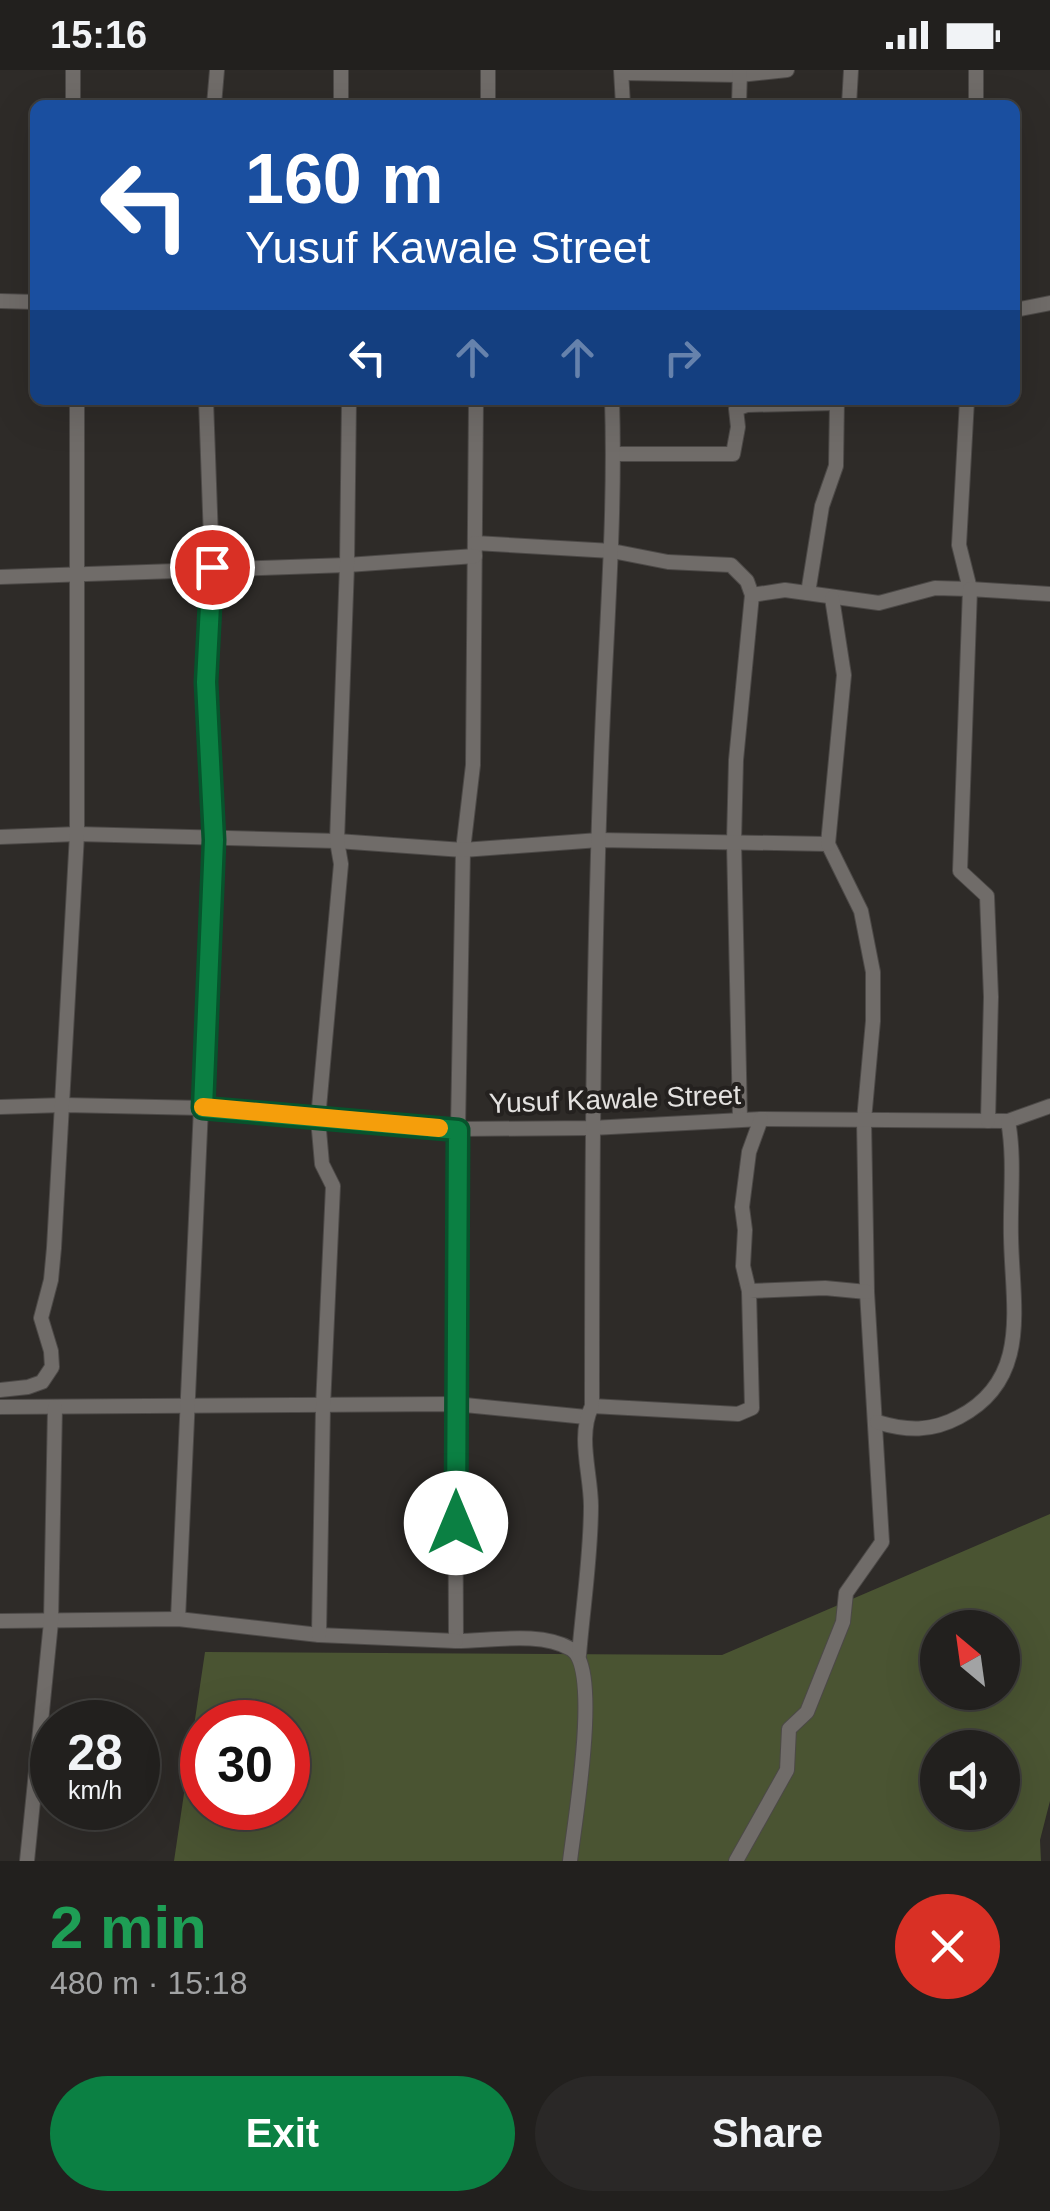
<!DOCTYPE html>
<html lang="en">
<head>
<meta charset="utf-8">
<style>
  :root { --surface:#22201e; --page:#2a2827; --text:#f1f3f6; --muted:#a2a3a4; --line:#3f3e3c; --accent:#0b8043 }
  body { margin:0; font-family:Helvetica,sans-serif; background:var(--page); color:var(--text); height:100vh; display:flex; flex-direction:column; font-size:38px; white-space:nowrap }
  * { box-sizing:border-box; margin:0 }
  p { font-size:32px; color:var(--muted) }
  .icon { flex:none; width:55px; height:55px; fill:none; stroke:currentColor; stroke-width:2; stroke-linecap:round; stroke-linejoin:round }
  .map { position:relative; height:1791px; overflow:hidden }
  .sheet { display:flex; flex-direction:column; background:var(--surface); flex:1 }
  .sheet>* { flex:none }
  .top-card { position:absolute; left:30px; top:30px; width:990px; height:305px; border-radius:15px; box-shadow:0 10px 40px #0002,0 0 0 2px var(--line); background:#1a4fa0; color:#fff; overflow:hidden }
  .needle { width:65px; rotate:331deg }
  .controls { position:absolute; left:920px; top:1540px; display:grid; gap:20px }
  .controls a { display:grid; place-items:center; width:100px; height:100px; border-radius:50%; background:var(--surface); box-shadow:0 10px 40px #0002,0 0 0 2px var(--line); font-size:50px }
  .speed { position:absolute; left:30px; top:1630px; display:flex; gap:20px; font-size:50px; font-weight:700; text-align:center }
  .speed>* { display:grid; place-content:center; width:130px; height:130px; border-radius:50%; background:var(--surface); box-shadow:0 10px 40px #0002,0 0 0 2px var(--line); line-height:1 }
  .speed small { font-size:25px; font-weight:400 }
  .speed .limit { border:15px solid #d22; background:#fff; color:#111 }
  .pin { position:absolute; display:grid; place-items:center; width:85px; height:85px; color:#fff; margin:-42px; border:5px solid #fff; border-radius:50%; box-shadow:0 2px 10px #0007 }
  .me { position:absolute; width:110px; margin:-55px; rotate:0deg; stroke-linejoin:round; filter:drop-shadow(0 0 8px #0008) }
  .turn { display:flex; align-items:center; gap:35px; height:210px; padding:0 50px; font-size:45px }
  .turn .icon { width:130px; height:130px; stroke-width:2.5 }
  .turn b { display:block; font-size:70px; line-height:85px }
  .lanes { display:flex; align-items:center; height:95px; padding:0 50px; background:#0003; justify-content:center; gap:50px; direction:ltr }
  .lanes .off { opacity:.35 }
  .round { display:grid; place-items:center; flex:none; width:105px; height:105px; border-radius:52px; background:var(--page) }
  .head { display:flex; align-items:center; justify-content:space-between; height:170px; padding:0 50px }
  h1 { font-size:60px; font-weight:700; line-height:75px; color:#1e9e55 }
  .primary-button { display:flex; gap:20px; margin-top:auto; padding:20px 50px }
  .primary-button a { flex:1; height:115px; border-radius:60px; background:var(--accent); color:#fff; font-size:40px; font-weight:700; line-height:115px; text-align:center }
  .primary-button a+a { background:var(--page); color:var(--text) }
  .status { display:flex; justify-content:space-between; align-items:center; height:70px; padding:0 50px; background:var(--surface); direction:ltr }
  .status svg { height:28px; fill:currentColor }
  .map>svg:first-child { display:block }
  .green { fill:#4a5432; fill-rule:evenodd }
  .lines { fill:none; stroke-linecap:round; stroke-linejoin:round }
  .street-casing { stroke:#4c4947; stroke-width:16 }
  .street { stroke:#706c69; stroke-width:14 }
  .route-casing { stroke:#07532c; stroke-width:25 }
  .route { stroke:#0b8043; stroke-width:18 }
  .slow { stroke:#f59e0b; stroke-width:18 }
  .labels { text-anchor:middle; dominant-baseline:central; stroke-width:8; stroke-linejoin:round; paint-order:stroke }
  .street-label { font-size:28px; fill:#e4e2e0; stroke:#24211f }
</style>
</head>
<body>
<div class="status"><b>15:16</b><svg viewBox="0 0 49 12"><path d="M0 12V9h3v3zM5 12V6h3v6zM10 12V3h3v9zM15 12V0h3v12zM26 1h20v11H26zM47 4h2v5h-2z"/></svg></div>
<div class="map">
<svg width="1050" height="1791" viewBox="0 0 1050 1791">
  <rect width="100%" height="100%" fill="#2e2b28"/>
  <path class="green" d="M1050,1444V1731L1040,1770L1041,1791H174L205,1582L722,1585ZM938,1558H1002V1622H938ZM202,1652H288V1738H202ZM938,1678H1002V1742H938Z"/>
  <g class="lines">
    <g class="street-casing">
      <g id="street">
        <path d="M73,0V35"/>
        <path d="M341,0V35"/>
        <path d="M621,0L623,35"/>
        <path d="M622,3L740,5L787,0"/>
        <path d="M214,35L217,0"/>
        <path d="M488,35V0"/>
        <path d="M739,35L740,0"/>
        <path d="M849,35L851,0"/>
        <path d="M976,35V0"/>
        <path d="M0,231L35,232"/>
        <path d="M1015,240L1050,233"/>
        <path d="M476,330L473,695L463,780L458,1059L455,1334L456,1571C491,1571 540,1561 571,1579C602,1597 574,1755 570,1791"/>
        <path d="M614,384H733L738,357L736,339L747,335L837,333"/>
        <path d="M475,473L612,481L668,492L731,495L747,511L752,525L736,690L734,772L740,1049"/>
        <path d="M0,507L347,495L475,486"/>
        <path d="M808,523L822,436L836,396L837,330"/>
        <path d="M752,525L785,520L879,533L935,518L970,519L959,475L967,330"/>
        <path d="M0,767L77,764L337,771L463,780L599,770L828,774L861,841L873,902V951L864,1050L867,1222L882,1472L846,1523L843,1552L807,1642L789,1659L787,1700L736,1791"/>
        <path d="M828,774L844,605L832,528"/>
        <path d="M0,1037L64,1035L203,1038L458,1059L592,1058L761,1049L1008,1051L1050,1036"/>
        <path d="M988,1051L991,927L987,826L960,801L970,519L1050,524"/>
        <path d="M749,1221L743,1196L745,1160L742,1137L749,1082L761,1049"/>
        <path d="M0,1320L28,1317L42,1312L52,1297L51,1281L41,1248L51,1210L54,1178L77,764V330"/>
        <path d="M592,1336L738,1344L752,1338L749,1221L825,1218L867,1222"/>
        <path d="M0,1337L455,1334L586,1347"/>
        <path d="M877,1352C907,1361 931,1362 959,1347C1032,1309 1012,1235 1011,1167C1010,1130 1015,1088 1008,1051"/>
        <path d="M178,1549L213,770L206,613L212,497L206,330"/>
        <path d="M0,1551L178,1549L319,1565L456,1571"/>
        <path d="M319,1565L323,1337L333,1116L322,1094L318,1049L341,794L337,771L347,495L349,330"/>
        <path d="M579,1585C583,1536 591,1485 591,1436C591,1404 577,1366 592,1336C592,1121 593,907 601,693C605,572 616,451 612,330"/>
        <path d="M27,1791L51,1552L55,1337"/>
      </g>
    </g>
    <use href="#street" class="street"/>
  </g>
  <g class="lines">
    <g class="route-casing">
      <path id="route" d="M212,497L206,612L214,770L203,1038L458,1060L456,1453"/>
    </g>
    <use href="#route" class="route"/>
    <path class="slow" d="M203,1037L439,1058"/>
  </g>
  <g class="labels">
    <g class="street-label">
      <text transform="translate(615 1029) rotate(-2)">Yusuf Kawale Street</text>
    </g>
  </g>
</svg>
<div class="controls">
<a><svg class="needle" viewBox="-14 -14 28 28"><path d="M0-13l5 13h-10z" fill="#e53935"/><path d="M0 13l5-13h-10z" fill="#a2a3a4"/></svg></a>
<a><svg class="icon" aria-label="sound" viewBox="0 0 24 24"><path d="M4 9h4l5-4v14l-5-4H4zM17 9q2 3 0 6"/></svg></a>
</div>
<div class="speed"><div>28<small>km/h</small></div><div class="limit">30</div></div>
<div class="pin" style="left:212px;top:497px;background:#d93025"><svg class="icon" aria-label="arrive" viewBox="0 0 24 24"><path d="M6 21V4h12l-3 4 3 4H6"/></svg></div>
<svg class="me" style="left:456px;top:1453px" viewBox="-20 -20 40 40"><circle r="19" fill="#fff"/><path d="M0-13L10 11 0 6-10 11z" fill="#0b8043"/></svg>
<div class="top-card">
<div class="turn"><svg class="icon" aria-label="left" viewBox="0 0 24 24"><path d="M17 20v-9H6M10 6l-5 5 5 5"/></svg><div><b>160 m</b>Yusuf Kawale Street</div></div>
<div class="lanes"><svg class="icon" aria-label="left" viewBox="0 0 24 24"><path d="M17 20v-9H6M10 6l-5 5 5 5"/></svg><svg class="icon off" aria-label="ahead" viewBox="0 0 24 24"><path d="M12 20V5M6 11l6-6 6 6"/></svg><svg class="icon off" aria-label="ahead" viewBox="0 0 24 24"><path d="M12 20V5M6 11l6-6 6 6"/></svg><svg class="icon off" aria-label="right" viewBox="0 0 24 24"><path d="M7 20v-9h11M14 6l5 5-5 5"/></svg></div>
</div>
</div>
<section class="sheet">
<div class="head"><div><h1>2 min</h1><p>480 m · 15:18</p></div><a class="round" style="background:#d93025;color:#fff"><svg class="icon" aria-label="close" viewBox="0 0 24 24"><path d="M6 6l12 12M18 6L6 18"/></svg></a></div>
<div class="primary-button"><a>Exit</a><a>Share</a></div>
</section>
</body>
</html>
